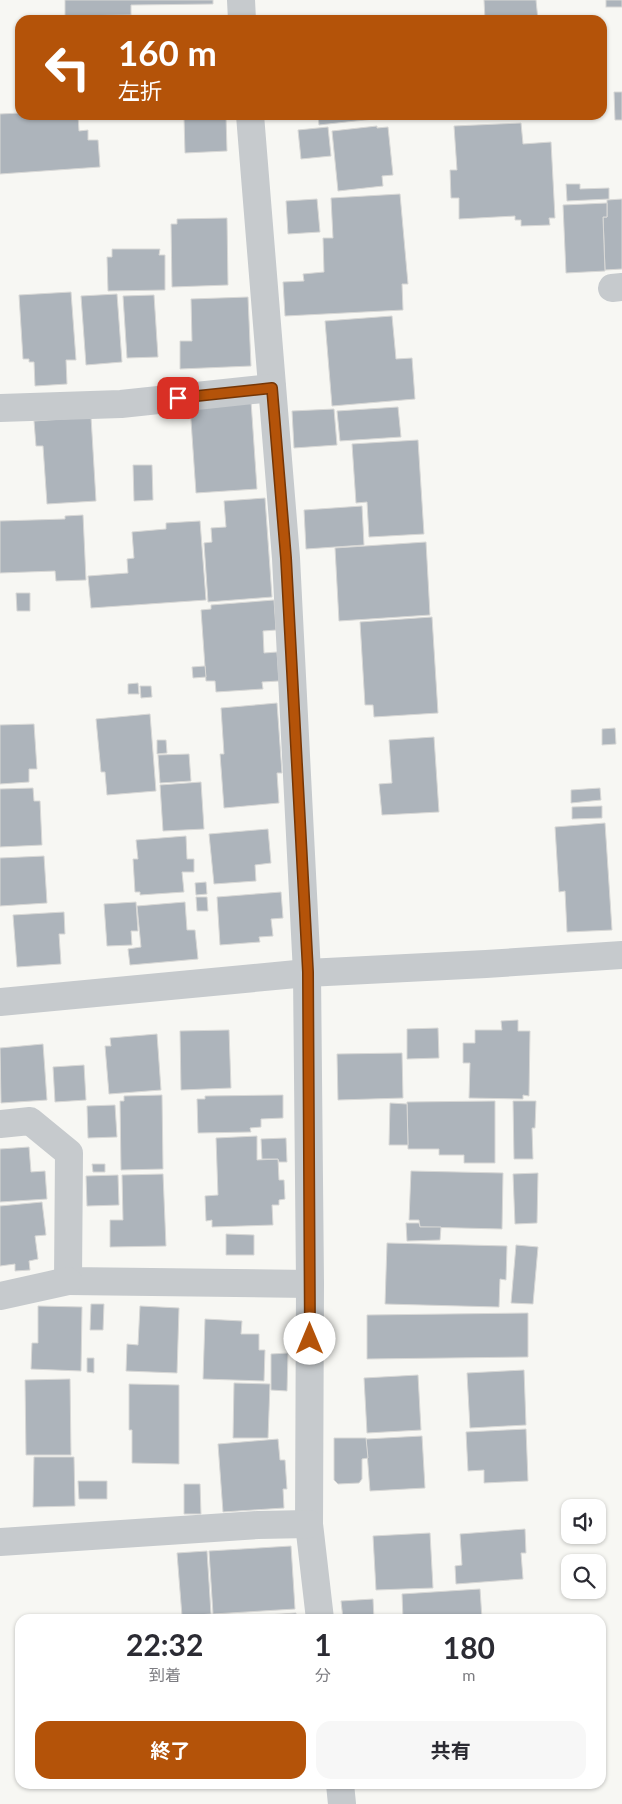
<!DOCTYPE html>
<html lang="ja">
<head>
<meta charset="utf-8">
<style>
  :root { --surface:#fff; --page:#f7f7f7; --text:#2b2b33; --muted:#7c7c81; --accent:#b45309 }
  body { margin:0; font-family:Lato,"Noto Sans JP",sans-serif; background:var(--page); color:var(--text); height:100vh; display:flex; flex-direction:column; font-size:19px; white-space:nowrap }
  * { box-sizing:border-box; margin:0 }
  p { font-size:16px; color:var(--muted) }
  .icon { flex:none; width:28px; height:28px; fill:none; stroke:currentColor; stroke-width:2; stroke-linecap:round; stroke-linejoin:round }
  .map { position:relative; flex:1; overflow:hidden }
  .sheet { position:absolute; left:15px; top:1614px; width:591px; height:175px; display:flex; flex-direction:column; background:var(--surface); border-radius:15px; box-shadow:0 1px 4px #0004 }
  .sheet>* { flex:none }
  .hud { position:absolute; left:15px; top:15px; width:592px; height:105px; border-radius:15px; box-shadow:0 1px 4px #0004; background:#b45309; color:#fff; overflow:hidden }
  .fabs { position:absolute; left:561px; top:1499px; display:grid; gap:10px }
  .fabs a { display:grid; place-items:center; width:45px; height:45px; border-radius:10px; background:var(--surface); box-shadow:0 1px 4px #0004; font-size:25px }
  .pin { position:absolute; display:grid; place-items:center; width:42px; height:42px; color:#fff; margin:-21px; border-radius:10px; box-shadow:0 2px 8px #0006 }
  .me { position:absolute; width:55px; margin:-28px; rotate:0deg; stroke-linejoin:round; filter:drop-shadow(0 0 4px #0008) }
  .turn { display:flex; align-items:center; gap:18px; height:105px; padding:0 20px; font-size:22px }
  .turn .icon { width:65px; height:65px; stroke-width:2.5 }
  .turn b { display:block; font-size:35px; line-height:42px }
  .eta { display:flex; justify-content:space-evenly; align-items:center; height:85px; text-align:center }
  .eta b { font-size:30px; font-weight:700; line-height:35px }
  .primary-button { display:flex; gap:10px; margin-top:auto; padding:10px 20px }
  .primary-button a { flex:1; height:58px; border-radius:15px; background:var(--accent); color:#fff; font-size:20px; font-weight:700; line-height:58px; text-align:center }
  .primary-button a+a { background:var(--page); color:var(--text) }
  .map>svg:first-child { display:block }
  .building { fill:#adb4bb; stroke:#d8d8d6 }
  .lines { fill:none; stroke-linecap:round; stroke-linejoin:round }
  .minor { stroke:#c6cacd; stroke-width:28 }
  .route-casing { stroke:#753606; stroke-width:12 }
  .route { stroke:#b45309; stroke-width:9 }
</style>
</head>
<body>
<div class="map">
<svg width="622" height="1804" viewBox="0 0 622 1804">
  <rect width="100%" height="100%" fill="#f7f7f3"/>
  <g class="building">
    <path d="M65,0H213V4L131,5V15L65,16Z"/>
    <path d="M484,0H536L538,20H485Z"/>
    <rect x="606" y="0" width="16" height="7"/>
    <path d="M614,92H622V120H615Z"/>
    <path d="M20,113V115H78L79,131L88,130V140H98L100,167L0,174V114Z"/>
    <path d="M318,115H400L401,116L319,125Z"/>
    <path d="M226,116L227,151L185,153L184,118Z"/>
    <path d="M521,123L523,144L551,142L555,218H549L550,225L521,226V220H515V216L459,219V198H451L450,170H457L454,126Z"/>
    <path d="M377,126V128L388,127L393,175L382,176L383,186L338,191L332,131Z"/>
    <path d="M328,127L331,156L301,159L298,130Z"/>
    <path d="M566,184H580V189L609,188V199L567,201Z"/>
    <path d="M400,194L408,284H402L403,310L285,316L283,282L304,281L303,274L324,272L323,238H333L331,198Z"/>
    <path d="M317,199L320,232L288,234L286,201Z"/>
    <path d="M622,199V269L605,270L603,217H607V200Z"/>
    <path d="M607,203V217H603L605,271L566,273L563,205Z"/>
    <path d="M227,218L228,285L172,287L171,224H177V219Z"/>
    <path d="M112,249H160L159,255H165V290L108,291L107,257H112Z"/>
    <path d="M71,292L76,360H66L67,384L35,386L34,362H29V359H23L19,295Z"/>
    <path d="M117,294L122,362L86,365L81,296Z"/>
    <path d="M154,295L158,357L127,358L123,296Z"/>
    <path d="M248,297L251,366L180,369V341H192L191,299Z"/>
    <path d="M392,316L396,359L412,358L415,399L332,406L325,321Z"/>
    <path d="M251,401L257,489L196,493L190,406Z"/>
    <path d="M398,407L401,437L340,441L337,411Z"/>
    <path d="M334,409L337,445L294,448L292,411Z"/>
    <path d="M91,417L96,501L47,504L43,446H36L34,421Z"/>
    <path d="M418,440L424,534L369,537L367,502L356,503L352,444Z"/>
    <path d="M133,465H152L153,500L134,501Z"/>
    <path d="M265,498L272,597L208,602L204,543L212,542L211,528L226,527L224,501Z"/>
    <path d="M362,506L364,545L306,549L304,510Z"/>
    <path d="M83,515L86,580L56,581L55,571L0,573V521L65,519V516Z"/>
    <path d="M200,521L206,600L91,608L88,576L128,573L127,559L134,558L132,532L166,529V523Z"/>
    <path d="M426,542L430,615L339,621L335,548Z"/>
    <path d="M16,593H30V611H17Z"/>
    <path d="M274,600L276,630L263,631L264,653L277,652L279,681L262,682L263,689L216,692L215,681H206L201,610L211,609V605Z"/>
    <path d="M432,617L438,713L374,717L373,705H365L360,622Z"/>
    <path d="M205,666L206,677L193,678L192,667Z"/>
    <path d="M138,683L139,694H128V684Z"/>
    <path d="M140,686H151L152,697L141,698Z"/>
    <path d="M277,703L282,773H277L279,803L224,808L220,754H224L221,708Z"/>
    <path d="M150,714L156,791L107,795L105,772H101L96,719Z"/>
    <path d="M34,724L37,769H29V782L0,784V725Z"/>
    <path d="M615,728L616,744L602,745V729Z"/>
    <path d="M434,737L439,812L382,815L379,784L392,783L389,740Z"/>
    <path d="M157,740H166L167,753L157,754Z"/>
    <path d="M189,754L191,781L160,783L158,755Z"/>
    <path d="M201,782L204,829L163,831L160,785Z"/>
    <path d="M33,788L34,801H40L42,845L0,847V789Z"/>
    <path d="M600,788L601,800L571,803V790Z"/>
    <path d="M602,806V818L572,819V807Z"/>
    <path d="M605,823L612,930L567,932L565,891L559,892L555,827Z"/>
    <path d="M268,829L271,863L255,865L256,881L214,884L209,834Z"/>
    <path d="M186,836L187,859H194V872H182L184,892L140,895V892H135L133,859H138L136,840Z"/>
    <path d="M44,856L47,903L0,906V858Z"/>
    <path d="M206,882L207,894L196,895L195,883Z"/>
    <path d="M281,892L283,918L271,919L273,936L259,937L260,942L220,945L217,897Z"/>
    <path d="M196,897H207L208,911H197Z"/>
    <path d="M136,902L138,931H131L132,945L107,946L104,904Z"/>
    <path d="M185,902L187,930H195L198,959L130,965L128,949L141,947L137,906Z"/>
    <path d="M64,912L65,934H59L61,964L17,967L13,915Z"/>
    <path d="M518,1020V1031H530L529,1096L523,1095V1099L469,1098L470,1063H463V1043H475V1030H502L501,1021Z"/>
    <path d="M438,1028L439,1058L407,1059V1029Z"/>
    <path d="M229,1030L231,1088L181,1090L180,1031Z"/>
    <path d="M157,1034L161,1090L109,1094L105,1046H111L110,1038Z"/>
    <path d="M43,1044L47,1100L1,1103L0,1048Z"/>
    <path d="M402,1053L403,1098L338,1100L337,1054Z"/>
    <path d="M84,1065L86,1100L55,1102L53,1067Z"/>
    <path d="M162,1095L163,1169L121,1170L120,1101H124V1096Z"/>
    <path d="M283,1095V1118L261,1119V1127L250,1128L251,1132L198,1133L197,1099H205V1096Z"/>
    <path d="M495,1101V1163H464V1155H439V1149H408L407,1102Z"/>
    <path d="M513,1101H536L535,1128H532L533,1159H514Z"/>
    <path d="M390,1103L407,1104L408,1145H389Z"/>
    <path d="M115,1105L117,1137L88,1138L87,1106Z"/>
    <path d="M257,1136V1160L278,1159L279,1180H284L285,1199L279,1200V1205H272L273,1225L212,1227V1220L206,1221L205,1196L218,1195L216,1138Z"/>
    <path d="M286,1138L287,1162H279L278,1159H262L261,1139Z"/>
    <path d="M29,1147L31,1172L45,1171L47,1199L0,1202V1149Z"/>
    <path d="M92,1164H105V1172H93Z"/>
    <path d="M411,1171L503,1173L502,1229L420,1227L419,1220H409Z"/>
    <path d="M538,1173L537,1223L515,1224L513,1174Z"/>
    <path d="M163,1174L166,1246L110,1247V1220H123L122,1175Z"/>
    <path d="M118,1175L119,1205L87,1206L86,1176Z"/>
    <path d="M42,1202L46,1235L35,1236L38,1259L29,1261L30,1270L15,1271V1264L0,1266V1206Z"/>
    <path d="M406,1223H419L420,1227H441L440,1240L407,1241Z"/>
    <path d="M226,1234L254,1235V1255H226Z"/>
    <path d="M387,1243L507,1246L506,1280L500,1279L499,1307L385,1304Z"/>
    <path d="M516,1245L538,1247L533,1304L511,1303Z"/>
    <path d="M91,1304H104L103,1330H90Z"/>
    <path d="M38,1306L82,1307L81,1371L31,1369L32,1343H38Z"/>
    <path d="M140,1306L179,1308L177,1373L126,1371L127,1344L138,1345Z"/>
    <path d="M528,1313V1357L367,1359V1315Z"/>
    <path d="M205,1319L242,1321L241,1334H259V1350H265L264,1381L203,1379Z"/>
    <path d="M288,1353L287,1391L271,1390V1354Z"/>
    <path d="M87,1358H94V1373L87,1372Z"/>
    <path d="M524,1370L526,1425L470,1428L467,1373Z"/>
    <path d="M418,1375L421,1430L367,1433L364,1378Z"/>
    <path d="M70,1379L71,1455H26L25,1380Z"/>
    <path d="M234,1383L270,1384L268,1438H233Z"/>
    <path d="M129,1384L179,1385V1464L132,1463V1430H129Z"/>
    <path d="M526,1429L528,1481L484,1483V1470L468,1471L466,1432Z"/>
    <path d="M422,1436L425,1488L370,1491L366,1439Z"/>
    <path d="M334,1438H366L368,1458L362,1459V1479L359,1483L338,1484L334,1480Z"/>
    <path d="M278,1439L280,1460H285L287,1489H283L284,1508L223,1512L218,1444Z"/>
    <path d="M34,1457H74L75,1506L33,1507Z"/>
    <path d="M78,1481H107V1499H79Z"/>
    <path d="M184,1484H200L201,1514H184Z"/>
    <path d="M525,1529L526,1553H521L523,1579L456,1584L455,1566L462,1565L460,1534Z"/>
    <path d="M430,1533L433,1588L376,1590L373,1536Z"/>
    <path d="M291,1546L295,1609L213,1614L209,1551Z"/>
    <path d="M207,1551L211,1614L182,1616L177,1553Z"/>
    <path d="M480,1589L482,1619H403L402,1594Z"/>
    <path d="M373,1599L374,1619H343L341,1601Z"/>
    <path d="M296,1613V1619H211Z"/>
  </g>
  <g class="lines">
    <g class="minor">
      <path d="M241,0L242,20"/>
      <path d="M250,115L286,558L307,973L310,1284L309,1524L320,1619"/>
      <path d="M612,288L622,287"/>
      <path d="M0,408L121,404L272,388"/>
      <path d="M0,1002L307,973L486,964L622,955"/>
      <path d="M0,1124L30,1121L69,1153L68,1281L310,1284"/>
      <path d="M0,1296L68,1281"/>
      <path d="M0,1542L258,1525L309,1524"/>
      <path d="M340,1784L342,1804"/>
    </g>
  </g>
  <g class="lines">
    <g class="route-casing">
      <path id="route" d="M178,398L272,388L286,558L308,972L310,1339"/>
    </g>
    <use href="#route" class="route"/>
  </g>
</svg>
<div class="fabs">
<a><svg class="icon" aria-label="sound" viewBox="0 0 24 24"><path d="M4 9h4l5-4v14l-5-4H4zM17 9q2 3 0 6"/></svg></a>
<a><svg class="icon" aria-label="search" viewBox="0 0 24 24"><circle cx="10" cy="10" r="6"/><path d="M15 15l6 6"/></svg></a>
</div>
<div class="pin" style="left:178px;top:398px;background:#d93025"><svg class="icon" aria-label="arrive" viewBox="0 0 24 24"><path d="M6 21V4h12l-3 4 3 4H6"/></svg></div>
<svg class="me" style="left:310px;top:1339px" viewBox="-20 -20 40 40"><circle r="19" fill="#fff"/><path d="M0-13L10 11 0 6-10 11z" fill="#b45309"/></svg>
<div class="hud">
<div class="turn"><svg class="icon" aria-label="left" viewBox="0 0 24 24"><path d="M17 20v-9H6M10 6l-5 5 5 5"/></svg><div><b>160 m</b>左折</div></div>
</div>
<section class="sheet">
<div class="eta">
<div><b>22:32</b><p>到着</p></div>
<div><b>1</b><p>分</p></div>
<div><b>180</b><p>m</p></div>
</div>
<div class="primary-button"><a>終了</a><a>共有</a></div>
</section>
</div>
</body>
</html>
